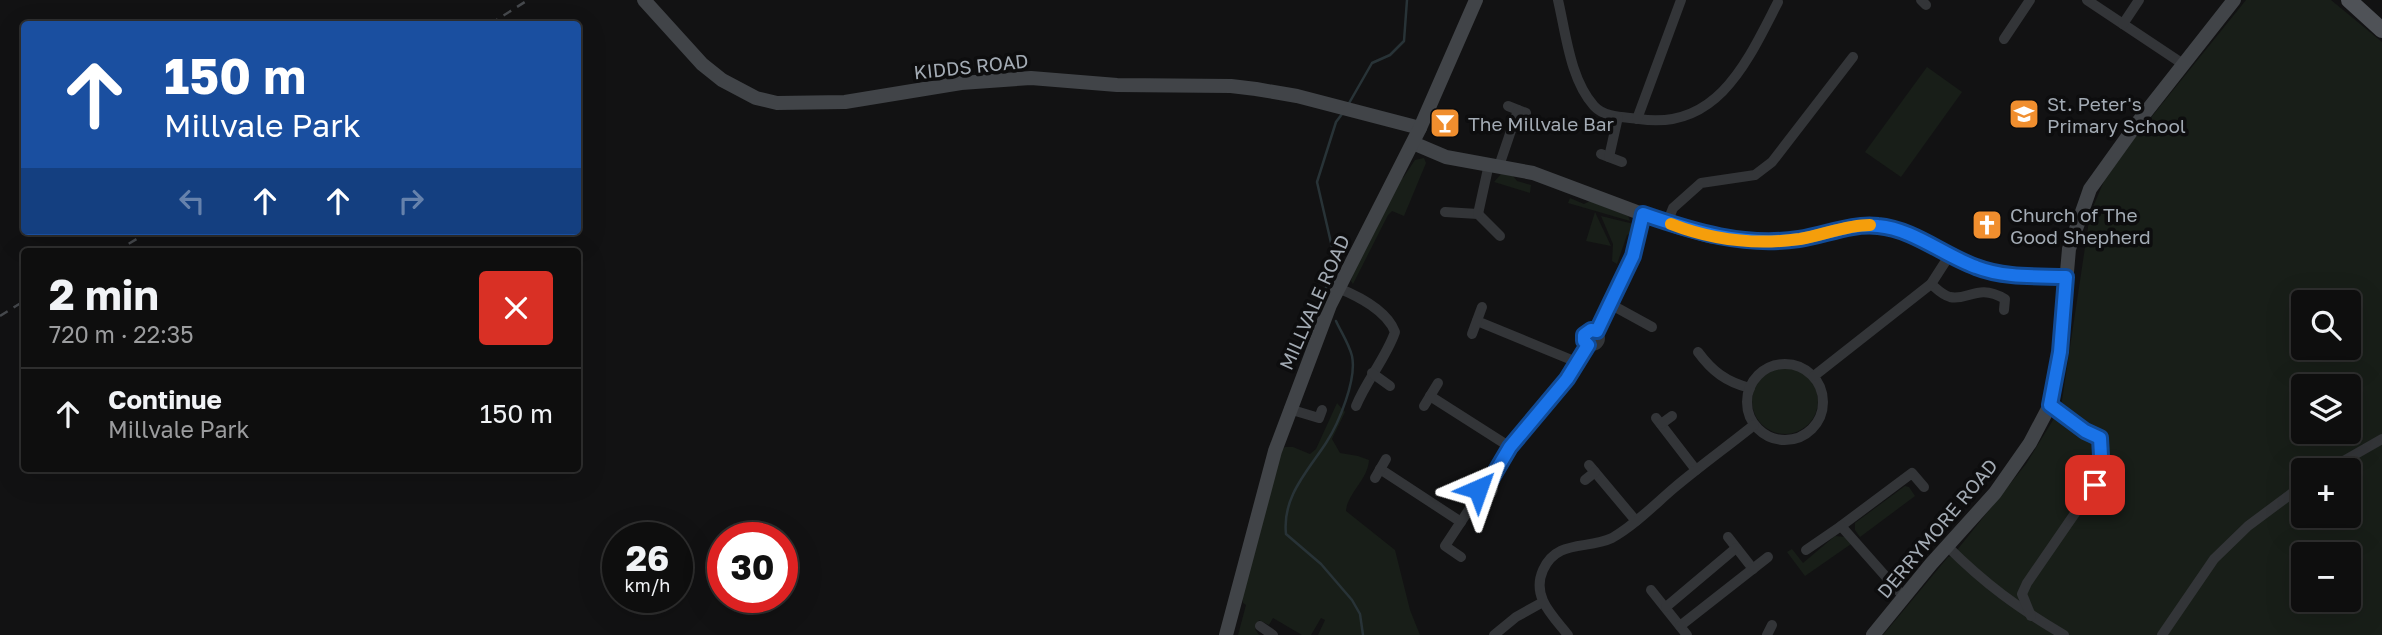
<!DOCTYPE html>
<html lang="en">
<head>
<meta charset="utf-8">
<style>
  :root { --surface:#0e0e0e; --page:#1c1c1c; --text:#f1f3f6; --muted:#9b9c9e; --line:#2e2e2e }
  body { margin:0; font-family:"Golos Text",sans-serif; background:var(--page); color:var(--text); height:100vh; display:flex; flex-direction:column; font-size:26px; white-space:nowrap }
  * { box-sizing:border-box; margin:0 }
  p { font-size:23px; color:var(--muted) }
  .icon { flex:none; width:38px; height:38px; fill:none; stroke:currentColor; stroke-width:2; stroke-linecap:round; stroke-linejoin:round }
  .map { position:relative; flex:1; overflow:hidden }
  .side { position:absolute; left:21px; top:248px; width:560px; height:224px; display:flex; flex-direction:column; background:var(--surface); border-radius:7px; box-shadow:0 7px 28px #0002,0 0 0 2px var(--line) }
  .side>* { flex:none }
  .guide { position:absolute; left:21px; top:21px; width:560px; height:214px; border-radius:7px; box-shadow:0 7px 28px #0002,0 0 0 2px var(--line); background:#1a4fa0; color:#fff; overflow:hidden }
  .tools { position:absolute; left:2291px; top:290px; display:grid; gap:14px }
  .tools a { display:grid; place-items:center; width:70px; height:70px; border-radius:7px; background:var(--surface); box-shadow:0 7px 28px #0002,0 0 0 2px var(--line); font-size:35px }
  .speed { position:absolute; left:602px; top:522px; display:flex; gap:14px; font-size:35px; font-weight:700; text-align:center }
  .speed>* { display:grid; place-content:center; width:91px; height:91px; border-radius:50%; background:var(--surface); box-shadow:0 7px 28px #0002,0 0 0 2px var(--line); line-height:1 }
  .speed small { font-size:18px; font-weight:400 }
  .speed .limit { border:10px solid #d22; background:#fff; color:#111 }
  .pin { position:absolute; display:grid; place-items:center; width:60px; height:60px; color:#fff; margin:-30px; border-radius:14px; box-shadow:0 4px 10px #0006 }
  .me { position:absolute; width:77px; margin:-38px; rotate:43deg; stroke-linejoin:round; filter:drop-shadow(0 0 5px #0008) }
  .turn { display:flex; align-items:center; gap:24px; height:147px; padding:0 28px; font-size:32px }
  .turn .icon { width:91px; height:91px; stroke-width:2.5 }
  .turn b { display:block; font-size:49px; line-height:60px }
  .lanes { display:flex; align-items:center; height:66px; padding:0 28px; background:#0003; justify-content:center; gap:35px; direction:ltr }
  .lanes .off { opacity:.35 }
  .round { display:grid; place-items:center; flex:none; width:74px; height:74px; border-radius:7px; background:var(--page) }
  .head { display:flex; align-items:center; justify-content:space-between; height:119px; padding:0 28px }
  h1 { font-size:42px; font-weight:700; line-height:52px }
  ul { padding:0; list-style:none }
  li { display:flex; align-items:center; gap:21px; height:91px; padding:0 28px; border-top:2px solid var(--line) }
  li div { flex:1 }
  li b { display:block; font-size:26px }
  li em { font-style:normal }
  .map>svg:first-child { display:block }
  .green { fill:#181e18; fill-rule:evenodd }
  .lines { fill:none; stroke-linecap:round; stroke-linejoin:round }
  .stream { stroke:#283337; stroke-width:2.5 }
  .street { stroke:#333538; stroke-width:10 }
  .secondary { stroke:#414448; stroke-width:14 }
  .primary { stroke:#4f5257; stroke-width:16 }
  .rail { stroke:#46494d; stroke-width:2.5; stroke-dasharray:9 7; stroke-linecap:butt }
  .route-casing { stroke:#114b97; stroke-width:18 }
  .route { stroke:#1a73e8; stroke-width:12 }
  .slow { stroke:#f59e0b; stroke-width:12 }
  .labels { text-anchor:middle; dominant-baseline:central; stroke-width:7; stroke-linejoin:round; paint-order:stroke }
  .street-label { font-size:19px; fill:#a3abb4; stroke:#0d0d0e }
  .poi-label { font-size:19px; fill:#a3abb4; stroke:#0d0d0e; text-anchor:start }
</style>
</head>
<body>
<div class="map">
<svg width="2382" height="635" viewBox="0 0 2382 635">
  <rect width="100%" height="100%" fill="#121213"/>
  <g class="green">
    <path d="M2246,0H2331L2382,42V635H1883L1948,557L1952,556L1957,550L2026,464L2061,407L2090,214L2104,181L2136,136ZM2303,303H2348V348H2303ZM2303,387H2348V432H2303ZM2303,471H2348V516H2303ZM2303,555H2348V600H2303Z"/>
    <path d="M1927,67L1962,92L1901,177L1865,152Z"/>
    <path d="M1424,158L1426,163L1404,216L1392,211L1388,215L1353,284L1351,281L1353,273L1401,178H1403L1415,160Z"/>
    <path d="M1501,174L1513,176L1517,181L1531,185L1530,193L1494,182Z"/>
    <path d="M1570,198L1584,204L1590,201L1628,216L1630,221L1568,203Z"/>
    <path d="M1595,212L1611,246L1586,241Z"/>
    <path d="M1601,216L1634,224L1632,233L1627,235L1617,264L1612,261L1613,244Z"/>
    <circle cx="1785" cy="401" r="33"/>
    <path d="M1337,403L1345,412L1332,439L1340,453L1358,456L1369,460C1368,480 1348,492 1346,511L1395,550L1410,610L1420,635H1318L1325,620L1321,618L1311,635H1302L1273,618L1269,625L1259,620L1255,629L1259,635H1238L1246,605L1243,603L1242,596L1281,451L1285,447H1293L1310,454L1316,449Z"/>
    <path d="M1905,486L1909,487L1915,496L1860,537L1855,530V523Z"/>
    <path d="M1835,536L1846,537L1851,544L1805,576L1787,552L1792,549L1803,563Z"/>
  </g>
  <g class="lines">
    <g class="stream">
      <path d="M1348,105L1372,63L1390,55L1404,41L1407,0"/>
      <path d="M1324,294L1335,260L1317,182L1336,122L1342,114"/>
      <path d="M1336,321C1341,332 1349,344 1352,356C1357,379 1339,423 1326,443C1307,472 1282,497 1286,534L1321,564L1352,600L1360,614L1363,635"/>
    </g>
    <g class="street">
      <path d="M1558,0C1566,34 1570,79 1594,106C1605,118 1624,117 1639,119C1718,131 1748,60 1778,2"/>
      <path d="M1921,0L1926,5"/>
      <path d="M2087,0L2183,64"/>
      <path d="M2123,24L2139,0"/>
      <path d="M2004,39L2030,0"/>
      <path d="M1508,106L1526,113"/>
      <path d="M1637,119L1681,0"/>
      <path d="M1601,154L1622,162"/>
      <path d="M1609,157L1618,117"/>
      <path d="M1499,166L1518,110"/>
      <path d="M1445,212L1478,214L1500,236"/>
      <path d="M1478,214L1489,164"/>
      <path d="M1667,223L1673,208L1701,183L1755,175L1772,162L1853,57"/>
      <path d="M1931,284C1937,289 1942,295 1950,297C1969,301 1977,283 2005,299L2004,310"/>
      <path d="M1338,288C1358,296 1387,311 1395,332C1386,358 1366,381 1356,406"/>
      <path d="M1610,304L1652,327"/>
      <path d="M1477,321L1579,363"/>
      <circle cx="1592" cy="338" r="8"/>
      <path d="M1596,331L1633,256L1643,214"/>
      <path d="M1472,334L1482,307"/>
      <path d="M1698,352C1712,371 1726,382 1750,388"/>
      <circle cx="1785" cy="402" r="38"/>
      <path d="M1372,373L1390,386"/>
      <path d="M1814,376L1931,284L1949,256"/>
      <path d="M1430,396L1510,447"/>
      <path d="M1424,406L1438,383"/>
      <path d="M1289,409L1319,418L1322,410"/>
      <path d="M1656,418L1696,470"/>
      <path d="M1661,424L1672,416"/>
      <path d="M1589,465L1636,521"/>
      <path d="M1380,469L1461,522"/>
      <path d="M2326,471L2382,439"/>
      <path d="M1375,478L1386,459"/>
      <path d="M1585,480L1595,472"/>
      <circle cx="1485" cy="488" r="8"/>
      <path d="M1490,481L1510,447L1567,379L1588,345"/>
      <path d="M1841,526L1912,473L1924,487"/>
      <path d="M1728,537L1753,569"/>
      <path d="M1947,546C1985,584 2018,608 2064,635"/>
      <path d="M1806,550L1841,526L1903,596"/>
      <path d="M1461,557L1445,546L1480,493"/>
      <path d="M1651,590L1687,635"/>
      <path d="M1666,607L1736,548"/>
      <path d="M2031,616L2022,594L2027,583L2102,474L2100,438L2085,431L2050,405"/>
      <path d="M1260,626L1273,635"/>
      <path d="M1680,626L1768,557"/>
      <path d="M1494,635L1516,617L1543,602"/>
      <path d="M1568,635C1553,616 1531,597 1543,570C1557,539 1587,550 1612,538C1635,525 1654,505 1674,488C1700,466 1728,446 1754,425"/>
      <path d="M1767,635L1772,625"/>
      <path d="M2162,635L2214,559L2248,526L2303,485"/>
    </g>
    <g class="secondary">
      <path d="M644,0L702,64L722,80L756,98L777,103L845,102L961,83L1031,78L1117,85L1231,86L1256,89L1297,96L1420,128"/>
      <path d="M1413,143L1446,157L1533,173L1677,227L1709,236L1745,241L1772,242L1802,239L1856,225H1877L1897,229L1979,269L2003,274L2066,277"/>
      <path d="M1226,635L1275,451L1330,305L1420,128L1476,0"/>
      <path d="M1873,635L1931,564L1995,493L2030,443L2050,405L2060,352L2069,249L2090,189L2138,122L2234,0"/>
    </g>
    <path class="primary" d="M2349,0L2382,30"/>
    <g class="rail">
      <path d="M490,24L528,0"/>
      <path d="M115,252L150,231"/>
      <path d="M0,316L24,301"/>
    </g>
  </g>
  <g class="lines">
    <g class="route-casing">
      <path id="route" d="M1478,489L1482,481H1490L1510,447L1567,379L1588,345L1584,341V335L1591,330L1597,331L1633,256L1643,214C1695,232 1744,247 1799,239C1826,235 1851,223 1878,226C1913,229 1943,255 1976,267C2004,278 2036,276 2066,277L2060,352L2050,405L2085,431L2100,438L2102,474L2095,485"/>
    </g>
    <use href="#route" class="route"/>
    <path class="slow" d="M1671,224C1712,240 1757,245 1800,239C1824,235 1846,225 1870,225"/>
  </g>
  <defs>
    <g id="school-square" transform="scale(1.575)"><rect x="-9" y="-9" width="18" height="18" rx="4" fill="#f08e2e" stroke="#0d0d0e"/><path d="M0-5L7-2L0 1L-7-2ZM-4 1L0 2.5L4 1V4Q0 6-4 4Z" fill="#fff"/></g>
    <g id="bar-square" transform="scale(1.575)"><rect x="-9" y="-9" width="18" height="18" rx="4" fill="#f08e2e" stroke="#0d0d0e"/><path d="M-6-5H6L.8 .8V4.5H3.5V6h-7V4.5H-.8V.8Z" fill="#fff"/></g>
    <g id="church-square" transform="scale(1.575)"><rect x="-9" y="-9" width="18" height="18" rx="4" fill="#f08e2e" stroke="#0d0d0e"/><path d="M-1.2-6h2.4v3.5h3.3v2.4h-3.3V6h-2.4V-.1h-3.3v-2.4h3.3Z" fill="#fff"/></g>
  </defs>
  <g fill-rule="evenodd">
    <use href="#school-square" x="2024" y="114"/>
    <use href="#bar-square" x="1445" y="123"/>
    <use href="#church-square" x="1987" y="225"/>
  </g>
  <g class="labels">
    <g class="street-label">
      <text transform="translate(971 66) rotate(-6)">KIDDS ROAD</text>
      <text transform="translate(1314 302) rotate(-66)">MILLVALE ROAD</text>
      <text transform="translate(1937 528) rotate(-50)">DERRYMORE ROAD</text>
    </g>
    <g class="poi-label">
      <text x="2047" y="103">St. Peter's<tspan x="2047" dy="22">Primary School</tspan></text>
      <text x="1468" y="123">The Millvale Bar</text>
      <text x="2010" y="214">Church of The<tspan x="2010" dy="22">Good Shepherd</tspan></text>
    </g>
  </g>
</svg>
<div class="tools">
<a><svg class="icon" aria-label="search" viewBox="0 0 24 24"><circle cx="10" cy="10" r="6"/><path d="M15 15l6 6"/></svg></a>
<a><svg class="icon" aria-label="layers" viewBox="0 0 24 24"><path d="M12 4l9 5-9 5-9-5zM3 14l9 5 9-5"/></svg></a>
<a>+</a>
<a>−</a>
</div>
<div class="speed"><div>26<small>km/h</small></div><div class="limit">30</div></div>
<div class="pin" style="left:2095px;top:485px;background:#d93025"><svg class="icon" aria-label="arrive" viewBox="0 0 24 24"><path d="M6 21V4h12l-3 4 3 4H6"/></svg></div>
<svg class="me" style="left:1478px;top:489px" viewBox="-20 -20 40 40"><path d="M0-17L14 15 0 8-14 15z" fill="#1a73e8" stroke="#fff" stroke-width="4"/></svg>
<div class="guide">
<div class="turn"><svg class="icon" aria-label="ahead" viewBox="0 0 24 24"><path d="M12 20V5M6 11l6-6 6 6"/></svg><div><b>150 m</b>Millvale Park</div></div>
<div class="lanes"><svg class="icon off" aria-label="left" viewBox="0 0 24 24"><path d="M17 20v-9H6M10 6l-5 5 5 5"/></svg><svg class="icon" aria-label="ahead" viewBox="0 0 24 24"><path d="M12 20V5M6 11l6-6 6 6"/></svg><svg class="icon" aria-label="ahead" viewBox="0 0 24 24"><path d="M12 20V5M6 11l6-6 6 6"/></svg><svg class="icon off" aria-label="right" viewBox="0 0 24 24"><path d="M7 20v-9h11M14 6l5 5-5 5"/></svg></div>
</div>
<section class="side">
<div class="head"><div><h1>2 min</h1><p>720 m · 22:35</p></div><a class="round" style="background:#d93025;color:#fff"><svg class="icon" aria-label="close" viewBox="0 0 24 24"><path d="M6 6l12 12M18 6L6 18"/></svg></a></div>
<ul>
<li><svg class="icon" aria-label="ahead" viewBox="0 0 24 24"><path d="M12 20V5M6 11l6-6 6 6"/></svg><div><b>Continue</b><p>Millvale Park</p></div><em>150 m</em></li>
</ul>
</section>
</div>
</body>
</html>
